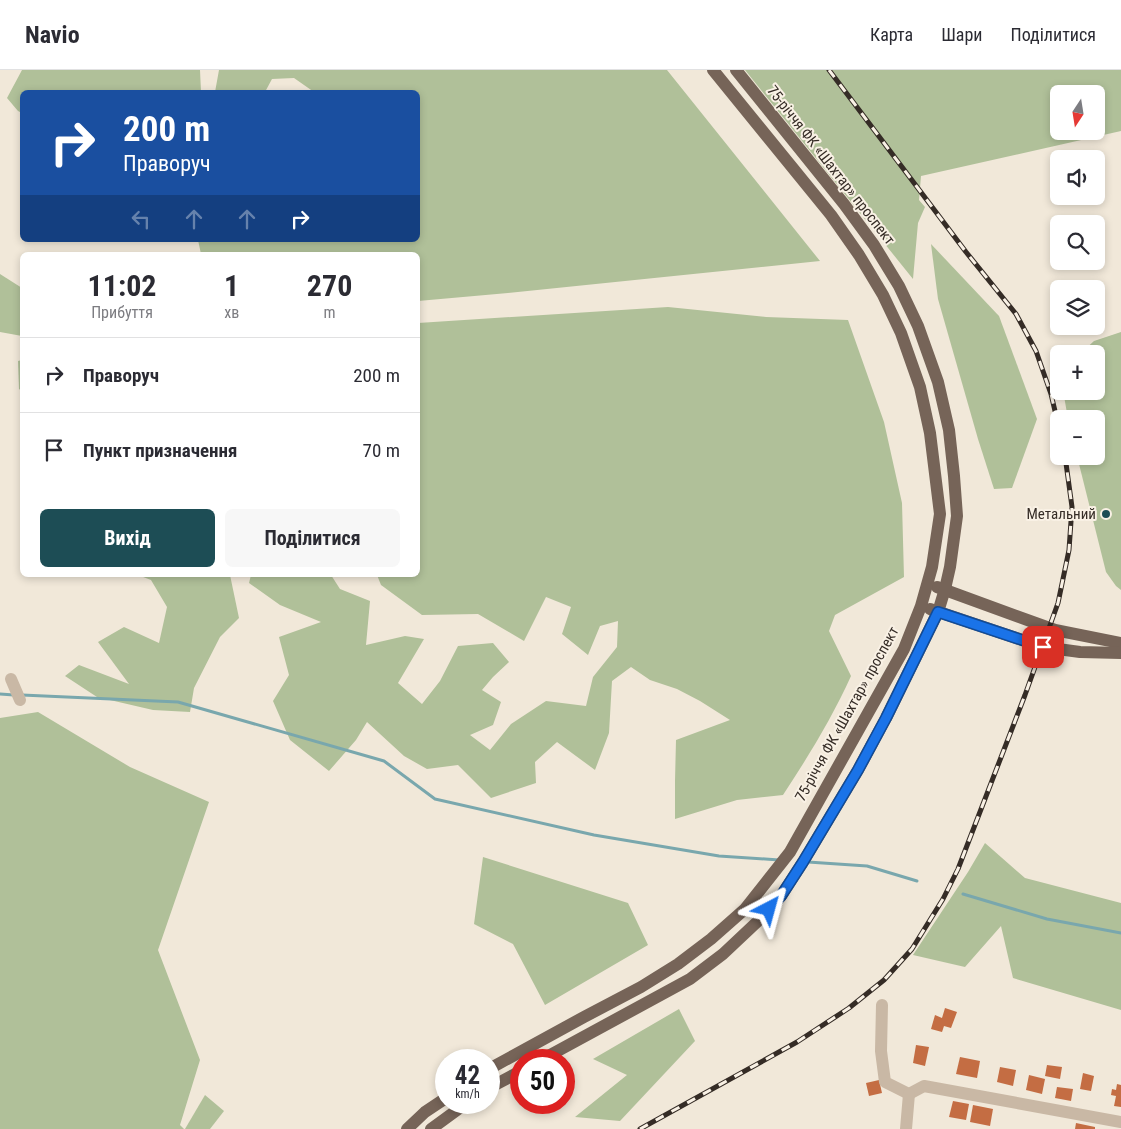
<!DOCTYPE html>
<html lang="uk">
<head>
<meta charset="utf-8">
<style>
  :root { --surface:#fff; --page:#f7f7f7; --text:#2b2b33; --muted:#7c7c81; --line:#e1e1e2; --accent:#1d4d55 }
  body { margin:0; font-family:"Roboto Condensed",sans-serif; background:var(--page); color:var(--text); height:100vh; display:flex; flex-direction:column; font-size:19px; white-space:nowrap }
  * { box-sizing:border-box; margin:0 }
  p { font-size:16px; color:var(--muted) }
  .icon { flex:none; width:28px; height:28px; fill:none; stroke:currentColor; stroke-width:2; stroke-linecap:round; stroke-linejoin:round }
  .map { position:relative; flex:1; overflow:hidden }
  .side { position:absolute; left:20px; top:182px; width:400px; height:325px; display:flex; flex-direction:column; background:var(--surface); border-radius:8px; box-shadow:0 2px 8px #0003 }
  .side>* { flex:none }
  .hud { position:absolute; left:20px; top:20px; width:400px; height:152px; border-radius:8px; box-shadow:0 2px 8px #0003; background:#1a4fa0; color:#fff; overflow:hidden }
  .needle { width:32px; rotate:192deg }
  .fabs { position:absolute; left:1050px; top:15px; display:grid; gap:10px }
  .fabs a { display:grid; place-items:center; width:55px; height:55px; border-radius:8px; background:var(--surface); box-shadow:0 2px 8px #0003; font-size:25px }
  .speed { position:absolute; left:435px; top:979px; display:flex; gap:10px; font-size:25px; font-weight:700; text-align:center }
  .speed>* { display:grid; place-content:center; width:65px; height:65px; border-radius:50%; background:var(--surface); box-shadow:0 2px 8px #0003; line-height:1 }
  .speed small { font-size:12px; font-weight:400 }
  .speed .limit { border:8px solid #d22; background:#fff; color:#111 }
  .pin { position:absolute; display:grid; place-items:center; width:42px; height:42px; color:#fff; margin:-21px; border-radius:10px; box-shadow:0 2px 8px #0006 }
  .me { position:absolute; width:55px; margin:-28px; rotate:39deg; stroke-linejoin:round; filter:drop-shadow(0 0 4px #0008) }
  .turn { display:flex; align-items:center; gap:18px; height:105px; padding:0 20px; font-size:22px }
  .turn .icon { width:65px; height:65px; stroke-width:2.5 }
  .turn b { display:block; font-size:35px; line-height:42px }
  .lanes { display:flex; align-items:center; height:48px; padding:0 20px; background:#0003; justify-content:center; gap:25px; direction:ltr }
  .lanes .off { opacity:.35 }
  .eta { display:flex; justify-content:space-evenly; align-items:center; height:85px; text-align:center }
  .eta b { font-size:30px; font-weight:700; line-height:35px }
  .button { display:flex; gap:10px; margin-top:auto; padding:10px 20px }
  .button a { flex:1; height:58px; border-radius:8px; background:var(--accent); color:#fff; font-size:20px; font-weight:700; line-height:58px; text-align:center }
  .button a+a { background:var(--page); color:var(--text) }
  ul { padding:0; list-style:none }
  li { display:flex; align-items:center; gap:15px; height:75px; padding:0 20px; border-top:1px solid var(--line) }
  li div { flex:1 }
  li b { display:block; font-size:19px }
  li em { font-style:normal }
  header { display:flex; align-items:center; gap:30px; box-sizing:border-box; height:70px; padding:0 25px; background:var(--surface); border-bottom:1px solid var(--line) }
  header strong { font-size:24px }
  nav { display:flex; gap:28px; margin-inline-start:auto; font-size:18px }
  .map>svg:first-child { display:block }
  .green { fill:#b0c099; fill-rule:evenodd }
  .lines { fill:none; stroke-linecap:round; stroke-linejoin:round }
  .stream { stroke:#79a7ad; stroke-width:3 }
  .building { fill:#c46d43 }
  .minor { stroke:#c9b8a5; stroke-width:12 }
  .major { stroke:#766458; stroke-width:12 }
  .rail-casing { stroke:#352c26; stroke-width:5 }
  .rail { stroke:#f9f1e5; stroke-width:3; stroke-dasharray:9; stroke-linecap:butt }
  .route-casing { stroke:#114b97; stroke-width:12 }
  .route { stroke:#1a73e8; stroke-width:9 }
  .poi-dot { fill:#1d4d55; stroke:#f9f1e5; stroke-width:2 }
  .labels { text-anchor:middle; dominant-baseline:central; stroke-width:4; stroke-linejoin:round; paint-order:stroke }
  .street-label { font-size:15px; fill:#352c26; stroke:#f9f1e5 }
  .poi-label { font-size:15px; fill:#352c26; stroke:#f9f1e5; text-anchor:end }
</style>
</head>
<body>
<header>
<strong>Navio</strong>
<nav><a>Карта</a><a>Шари</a><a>Поділитися</a></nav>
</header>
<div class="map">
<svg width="1121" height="1059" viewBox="0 0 1121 1059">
  <rect width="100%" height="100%" fill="#f1e8d9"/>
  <g class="green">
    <path d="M22,0H200L201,22H22V43L18,41L7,28Z"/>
    <path d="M219,0H667L820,191L508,223L418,231V185H194L201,184L198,170H418V22H314L294,8L272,9L265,22H215Z"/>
    <path d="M745,0H1121V61L921,106L919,130L925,137L918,153L913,209ZM1059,24H1096V61H1059Z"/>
    <path d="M931,174L999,246L1037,349L1012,418L994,419L978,369L938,229Z"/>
    <path d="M0,204L22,218V266L0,262Z"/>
    <path d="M668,237L766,247L848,250L884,352L902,433L904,507L835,545L829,561L851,606C832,648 808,687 783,725L737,730L675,749V711L676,670L730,650L700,631L677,619L650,610L631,597L612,611L609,663L595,700L557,672L535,692L536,713L491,728L458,695L427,699L404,686L367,652L356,670L329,701L290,670L273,631L289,605L279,567L321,552L280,535L249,513L251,505H331L340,519L370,531L366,575L405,566L424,569L398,613L422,634L440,611L458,576L493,573L509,592L493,607L482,620L501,632L493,655L470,665L490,680L511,654L546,631L586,636L593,607L617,577L618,551L600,556L588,585L562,564L571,537L546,527L524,571L478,544L422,545L381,515L377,505H418V253Z"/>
    <path d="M1121,262V520L1116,516L1106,502L1077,386H1096V349H1068L1064,326L1065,321H1096V284H1080L1094,271Z"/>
    <path d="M22,290V321L19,319L18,291Z"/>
    <path d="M138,505H230L239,548L220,567L194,618L190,642L153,640L97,627L65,606L79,595L129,614L98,572L124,557L159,573L167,537L151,510Z"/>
    <path d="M38,642L130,697L209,732L158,880L200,990L180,1055L184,1059H0V648Z"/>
    <path d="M985,773L1025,808L1121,833V940L1013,908L1001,856L965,897L913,885L968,802Z"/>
    <path d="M483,787L628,833L648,875L545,935L513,874L474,854Z"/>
    <path d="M679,939L695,971L620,1051L575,1047L627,1005L593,989Z"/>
    <path d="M205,1025L224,1041L210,1059H185Z"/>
  </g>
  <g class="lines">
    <g class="stream">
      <path d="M0,624L14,625"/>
      <path d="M22,625L178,632L384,691L435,729L594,765L719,786L779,790"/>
      <path d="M808,792L867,796L917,811"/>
      <path d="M963,824L1047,849L1121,863"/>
    </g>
  </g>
  <g class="building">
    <path d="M945,938L957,942L951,958L944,956L942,962L931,959L935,945L942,948Z"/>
    <path d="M916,975L929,977L925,996L913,993Z"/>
    <path d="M960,987L980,991L977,1008L956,1004Z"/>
    <path d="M1047,995L1062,997L1060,1009L1045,1006Z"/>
    <path d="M1000,997L1016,1000L1013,1016L997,1012Z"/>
    <path d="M1083,1003L1094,1006L1091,1021L1080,1019Z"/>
    <path d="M1029,1005L1045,1009L1042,1024L1026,1020Z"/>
    <path d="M879,1010L882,1023L869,1026L866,1013Z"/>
    <path d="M1117,1014L1121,1015V1037L1114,1036L1116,1026L1111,1025L1112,1019L1116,1020Z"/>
    <path d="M1057,1017L1073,1019L1071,1031L1055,1028Z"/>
    <path d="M953,1031L969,1034L966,1050L949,1047Z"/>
    <path d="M973,1035L993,1039L990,1056L970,1052Z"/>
    <path d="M1076,1053L1095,1057V1059H1075Z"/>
  </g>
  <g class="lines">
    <g class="minor">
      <path d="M11,609L20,630"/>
      <path d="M882,935L881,981L885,1012L909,1024L924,1016L1121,1052"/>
      <path d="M906,1059L909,1024"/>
    </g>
    <g class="major">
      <path d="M937,517L1055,560L1121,573"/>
      <path d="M930,539L1043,577L1080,582L1121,583"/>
      <path d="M541,990L690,909L723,884L757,852L781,826L803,792L858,700L886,648L938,542L945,519L950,497L957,446L954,406L949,360L938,312L918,256L899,216L874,175L844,134L736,0"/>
      <path d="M489,999L584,947L641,917L678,894L711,869L745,839L790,782L904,579L921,536L932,497L940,444L930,363L920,317L901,263L883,225L859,185L831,145L713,0"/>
      <path d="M489,1018L521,1001"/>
      <path d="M407,1059L425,1042L446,1028"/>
      <path d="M431,1059L468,1032"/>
    </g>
    <g class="rail-casing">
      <g id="rail">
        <path d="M829,0L966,182L1016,244L1036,281L1051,324L1059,358"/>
        <path d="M640,1059L797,972L849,938L884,910L912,879L943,829L958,799L1025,625L1058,533L1069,480L1072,437L1065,386"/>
      </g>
    </g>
    <use href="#rail" class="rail"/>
  </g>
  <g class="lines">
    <g class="route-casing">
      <path id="route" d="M769,839L781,826L803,792L858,700L886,648L938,542L1043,577"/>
    </g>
    <use href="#route" class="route"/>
  </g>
  <circle class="poi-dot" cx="1106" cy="444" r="5"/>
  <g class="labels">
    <g class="street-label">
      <text transform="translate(831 95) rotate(52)">75-річчя ФК «Шахтар» проспект</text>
      <text transform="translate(847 644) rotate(-61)">75-річчя ФК «Шахтар» проспект</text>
    </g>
    <g class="poi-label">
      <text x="1096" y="444">Метальний</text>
    </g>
  </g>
</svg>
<div class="fabs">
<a><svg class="needle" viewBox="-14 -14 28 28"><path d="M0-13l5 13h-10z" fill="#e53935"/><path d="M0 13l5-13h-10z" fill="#7c7c81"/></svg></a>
<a><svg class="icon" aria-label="sound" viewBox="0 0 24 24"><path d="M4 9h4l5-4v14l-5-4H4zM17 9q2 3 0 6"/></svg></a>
<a><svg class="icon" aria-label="search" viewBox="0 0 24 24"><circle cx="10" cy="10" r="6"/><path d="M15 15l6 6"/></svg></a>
<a><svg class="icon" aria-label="layers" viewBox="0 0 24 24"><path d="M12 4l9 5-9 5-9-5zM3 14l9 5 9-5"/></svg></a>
<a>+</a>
<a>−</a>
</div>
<div class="speed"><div>42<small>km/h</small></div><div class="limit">50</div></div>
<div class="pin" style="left:1043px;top:577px;background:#d93025"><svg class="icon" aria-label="arrive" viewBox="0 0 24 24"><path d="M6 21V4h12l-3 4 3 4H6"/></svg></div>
<svg class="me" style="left:769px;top:839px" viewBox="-20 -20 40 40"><path d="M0-17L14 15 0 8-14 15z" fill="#1a73e8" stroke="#fff" stroke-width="4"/></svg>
<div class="hud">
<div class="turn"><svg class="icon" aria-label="right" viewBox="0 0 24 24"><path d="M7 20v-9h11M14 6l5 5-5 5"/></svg><div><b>200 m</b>Праворуч</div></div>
<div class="lanes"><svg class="icon off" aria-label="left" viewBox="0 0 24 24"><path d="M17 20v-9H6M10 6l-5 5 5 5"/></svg><svg class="icon off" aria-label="ahead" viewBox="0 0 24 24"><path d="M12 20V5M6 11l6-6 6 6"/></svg><svg class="icon off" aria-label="ahead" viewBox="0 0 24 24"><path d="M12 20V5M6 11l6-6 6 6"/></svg><svg class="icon" aria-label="right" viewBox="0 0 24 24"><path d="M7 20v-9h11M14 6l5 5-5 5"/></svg></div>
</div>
<section class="side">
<div class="eta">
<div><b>11:02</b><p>Прибуття</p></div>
<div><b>1</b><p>хв</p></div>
<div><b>270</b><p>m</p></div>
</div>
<ul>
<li><svg class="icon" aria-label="right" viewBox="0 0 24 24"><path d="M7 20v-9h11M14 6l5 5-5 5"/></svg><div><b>Праворуч</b></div><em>200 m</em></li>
<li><svg class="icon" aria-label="arrive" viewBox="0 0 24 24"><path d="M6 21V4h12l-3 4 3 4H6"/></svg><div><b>Пункт призначення</b></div><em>70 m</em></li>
</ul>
<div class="button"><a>Вихід</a><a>Поділитися</a></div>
</section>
</div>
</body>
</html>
